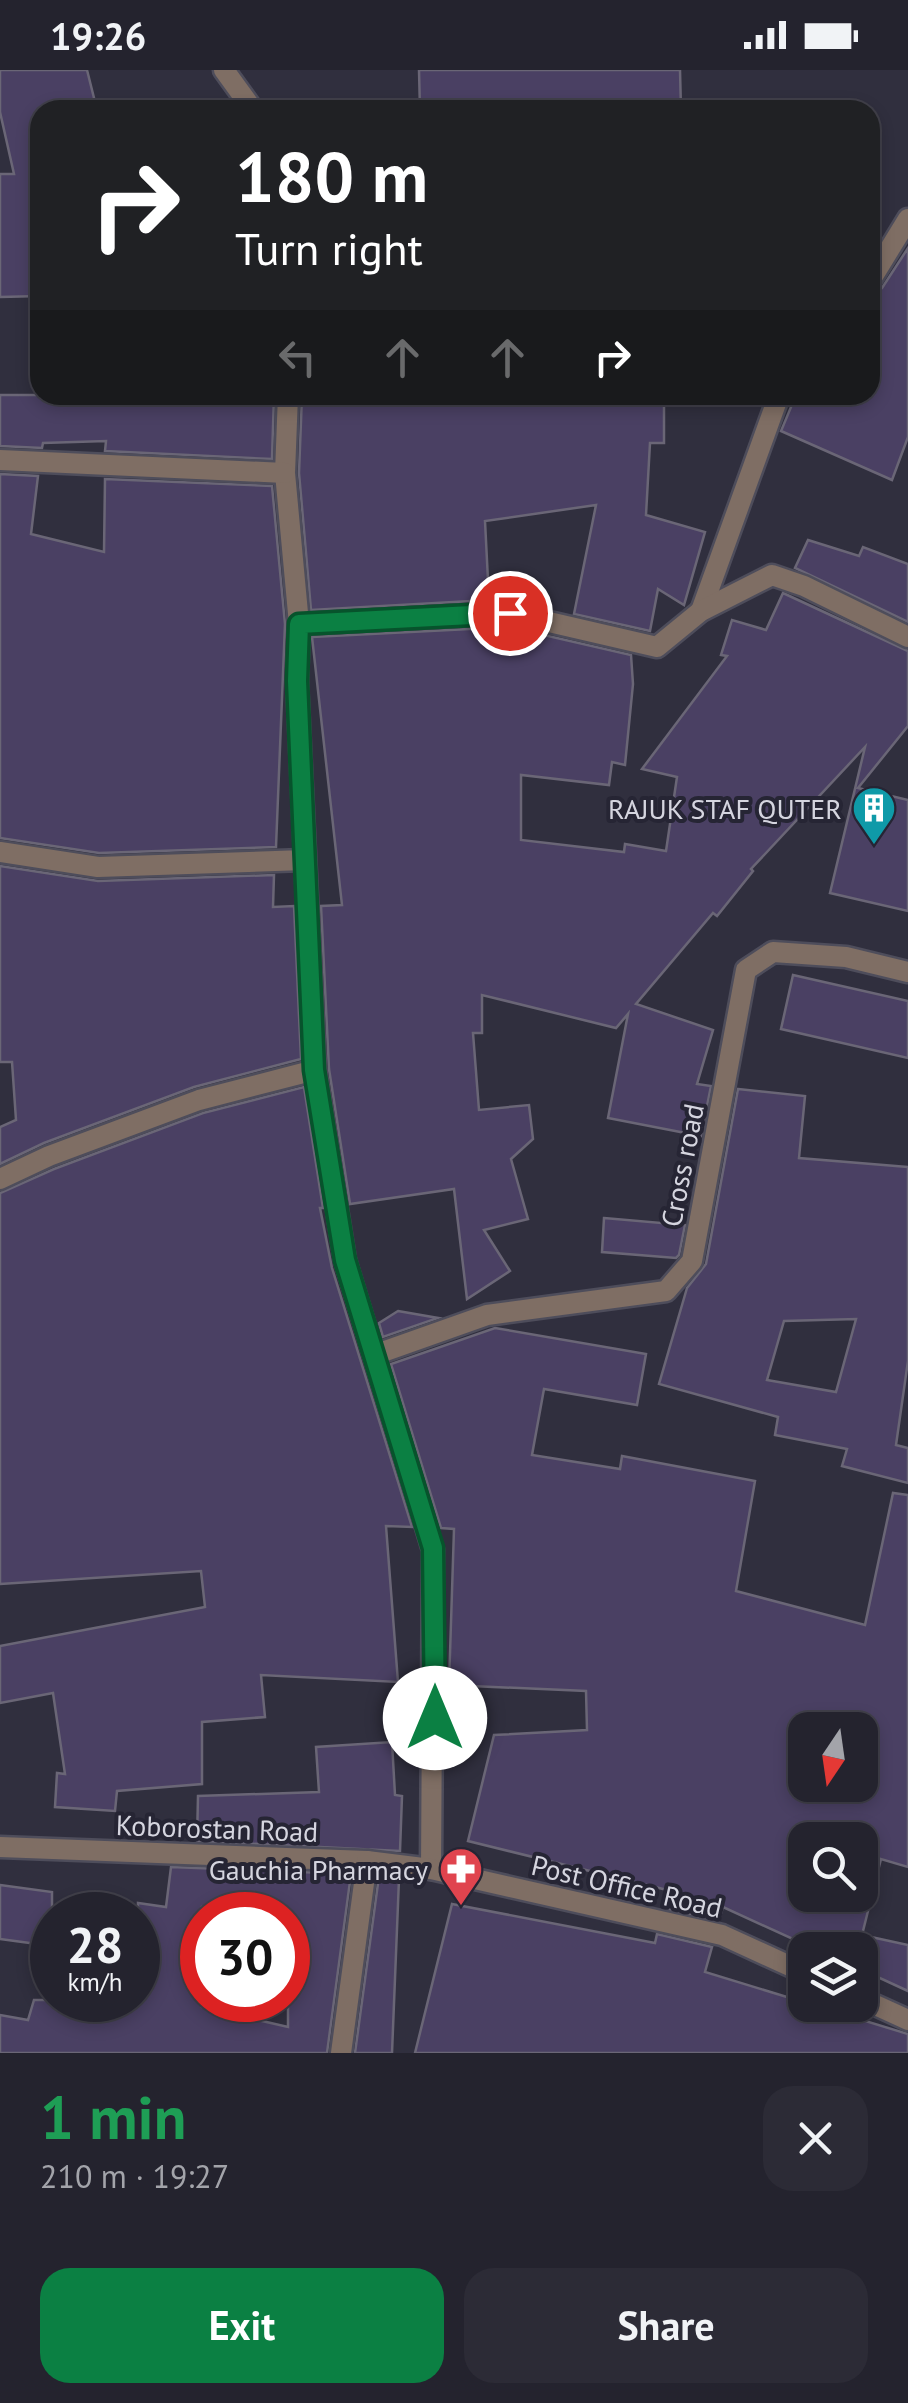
<!DOCTYPE html>
<html lang="en">
<head>
<meta charset="utf-8">
<style>
  :root { --surface:#24232e; --page:#2c2b36; --text:#f1f3f6; --muted:#a3a4aa; --line:#41404a; --accent:#0b8043 }
  body { margin:0; font-family:"PT Sans",sans-serif; background:var(--page); color:var(--text); height:100vh; display:flex; flex-direction:column; font-size:38px; white-space:nowrap }
  * { box-sizing:border-box; margin:0 }
  p { font-size:32px; color:var(--muted) }
  .icon { flex:none; width:55px; height:55px; fill:none; stroke:currentColor; stroke-width:2; stroke-linecap:round; stroke-linejoin:round }
  .map { position:relative; height:1983px; overflow:hidden }
  .sheet { display:flex; flex-direction:column; background:var(--surface); flex:1 }
  .sheet>* { flex:none }
  .hud { position:absolute; left:30px; top:30px; width:850px; height:305px; border-radius:30px; box-shadow:0 5px 15px #0003,0 0 0 2px var(--line); background:#202124; color:#fff; overflow:hidden }
  .needle { width:65px; rotate:193deg }
  .controls { position:absolute; left:788px; top:1642px; display:grid; gap:20px }
  .controls a { display:grid; place-items:center; width:90px; height:90px; border-radius:20px; background:var(--surface); box-shadow:0 5px 15px #0003,0 0 0 2px var(--line); font-size:50px }
  .speed { position:absolute; left:30px; top:1822px; display:flex; gap:20px; font-size:50px; font-weight:700; text-align:center }
  .speed>* { display:grid; place-content:center; width:130px; height:130px; border-radius:50%; background:var(--surface); box-shadow:0 5px 15px #0003,0 0 0 2px var(--line); line-height:1 }
  .speed small { font-size:25px; font-weight:400 }
  .speed .limit { border:15px solid #d22; background:#fff; color:#111 }
  .pin { position:absolute; display:grid; place-items:center; width:85px; height:85px; color:#fff; margin:-42px; border:5px solid #fff; border-radius:50%; box-shadow:0 2px 10px #0007 }
  .me { position:absolute; width:110px; margin:-55px; rotate:0deg; stroke-linejoin:round; filter:drop-shadow(0 0 8px #0008) }
  .turn { display:flex; align-items:center; gap:35px; height:210px; padding:0 40px; font-size:45px }
  .turn .icon { width:130px; height:130px; stroke-width:2.5 }
  .turn b { display:block; font-size:70px; line-height:85px }
  .lanes { display:flex; align-items:center; height:95px; padding:0 40px; background:#0003; justify-content:center; gap:50px; direction:ltr }
  .lanes .off { opacity:.35 }
  .round { display:grid; place-items:center; flex:none; width:105px; height:105px; border-radius:30px; background:var(--page) }
  .headline { display:flex; align-items:center; justify-content:space-between; height:170px; padding:0 40px }
  h1 { font-size:60px; font-weight:600; line-height:75px; color:#1e9e55 }
  .primary-button { display:flex; gap:20px; margin-top:auto; padding:20px 40px }
  .primary-button a { flex:1; height:115px; border-radius:30px; background:var(--accent); color:#fff; font-size:40px; font-weight:600; line-height:115px; text-align:center }
  .primary-button a+a { background:var(--page); color:var(--text) }
  .status { display:flex; justify-content:space-between; align-items:center; height:70px; padding:0 50px; background:var(--surface); direction:ltr }
  .status svg { height:28px; fill:currentColor }
  .map>svg:first-child { display:block }
  .building { fill:#4a4063; stroke:#6a6676; stroke-width:2.5; fill-rule:evenodd }
  .lines { fill:none; stroke-linecap:round; stroke-linejoin:round }
  .street-casing { stroke:#4e4d5b; stroke-width:25 }
  .street { stroke:#7f6e64; stroke-width:20 }
  .route-casing { stroke:#07532c; stroke-width:25 }
  .route { stroke:#0b8043; stroke-width:18 }
  .labels { text-anchor:middle; dominant-baseline:central; stroke-width:8; stroke-linejoin:round; paint-order:stroke }
  .poi-label { font-size:28px; fill:#d5d5df; stroke:#262534; text-anchor:end }
  .street-label { font-size:28px; fill:#d5d5df; stroke:#262534 }
</style>
</head>
<body>
<div class="status"><b>19:26</b><svg viewBox="0 0 49 12"><path d="M0 12V9h3v3zM5 12V6h3v6zM10 12V3h3v9zM15 12V0h3v12zM26 1h20v11H26zM47 4h2v5h-2z"/></svg></div>
<div class="map">
<svg width="908" height="1983" viewBox="0 0 908 1983">
  <rect width="100%" height="100%" fill="#302f3e"/>
  <g class="building">
    <path d="M0,0H87L97,40H40V226L0,227V104H14L0,42Z"/>
    <path d="M419,0H680L681,40H420Z"/>
    <path d="M908,178V367L892,410L781,361L796,325H870V226L882,218Z"/>
    <path d="M0,325H274L272,389L105,381L106,371L43,373L42,378L0,376Z"/>
    <path d="M302,325H664V373H650L646,445L705,462L684,535L658,519L650,561L574,544L596,435L485,451L489,530L311,540L299,403Z"/>
    <path d="M0,404L38,406L31,464L104,482L105,409L272,416L285,554L276,777L99,783L0,768Z"/>
    <path d="M808,470L859,486L863,477L908,494V552L795,498Z"/>
    <path d="M783,523L908,581V656L858,718L908,730V841L830,823L865,677L751,799L753,801L717,846L713,843L636,934L713,960L697,1014L711,1016L701,1066L608,1048L628,944L616,958L482,925V963H473L479,1040L529,1035L533,1069L511,1089L528,1149L484,1160L510,1201L467,1229L454,1119L350,1134L329,999L321,836L342,835L312,567L509,557L631,585L633,614L625,695L612,692L609,715L521,705V770L624,782L625,774L666,781L677,707L642,699L727,586L721,585L732,550L766,560Z"/>
    <path d="M0,796L98,811L274,805L273,837L294,836L301,989L194,1017L44,1073L0,1094V1057L16,1050L12,992H0Z"/>
    <path d="M793,905L908,931V988L781,959Z"/>
    <path d="M304,1017L323,1138H320L332,1198L412,1457L386,1456L398,1612L261,1605L265,1647L202,1652V1714L117,1721L115,1741L55,1737L57,1703L65,1704L53,1623L0,1633V1576L205,1537L201,1501L0,1514V1123L54,1099L203,1043Z"/>
    <path d="M738,1019L805,1026L799,1088L908,1097V1291L896,1375L908,1378V1413L842,1396L847,1379L775,1365L778,1347L659,1314L687,1218L706,1194ZM856,1249L836,1322L767,1310L784,1251Z"/>
    <path d="M604,1148L685,1155L679,1185L676,1188L602,1182Z"/>
    <path d="M398,1241L438,1248L383,1267L379,1253Z"/>
    <path d="M495,1258L646,1284L637,1335L544,1319L532,1385L620,1399L622,1386L755,1411L736,1521L865,1555L893,1423L908,1425V1797L881,1789L862,1865L908,1875V1921L860,1899V1880H817L723,1837L719,1850L663,1838L667,1820L468,1771L494,1665L587,1660L586,1621L449,1615L454,1459L441,1458L391,1294ZM805,1660H860V1715H805ZM805,1770H860V1825H805Z"/>
    <path d="M392,1672L395,1725L402,1726L400,1781L197,1771L198,1726L319,1722L316,1677Z"/>
    <path d="M171,1797L351,1804L327,1983H0V1945L28,1950L34,1930H138V1833L166,1837ZM202,1837L288,1845V1957L202,1937Z"/>
    <path d="M379,1806L399,1809L392,1983H355Z"/>
    <path d="M0,1815L52,1822V1876L0,1869Z"/>
    <path d="M452,1834L655,1873L657,1864L712,1877L705,1902L908,1964V1983H415Z"/>
  </g>
  <g class="lines">
    <g class="street-casing">
      <g id="street">
        <path d="M224,0L253,40"/>
        <path d="M870,211L908,149"/>
        <path d="M288,325L285,403L299,554L297,611L315,1000L345,1190L433,1480L431,1799"/>
        <path d="M0,390L285,403"/>
        <path d="M701,541L779,325"/>
        <path d="M299,554L510,543L657,577L701,541L772,505L804,516L908,567"/>
        <path d="M0,782L98,797L304,790"/>
        <path d="M0,1109L49,1086L199,1030L315,1000"/>
        <path d="M374,1285L487,1245L666,1221L692,1191L746,900L773,882L846,887L908,902"/>
        <path d="M0,1777L367,1791L431,1799L722,1865L805,1903"/>
        <path d="M860,1928L908,1950"/>
        <path d="M341,1983L367,1791"/>
      </g>
    </g>
    <use href="#street" class="street"/>
  </g>
  <g class="lines">
    <g class="route-casing">
      <path id="route" d="M435,1648L433,1478L345,1190L314,1000L297,611L299,554L510,543"/>
    </g>
    <use href="#route" class="route"/>
  </g>
  <defs>
    <g id="building-pin" transform="scale(2.25)"><path d="M0 17L-7.5 6A9.5 9.5 0 1 1 7.5 6Z" fill="#0f9aa8" stroke="#262534"/><path d="M-4-6H4V6H1V3H-1V6H-4ZM-2.5-4.3h1.7v1.8h-1.7ZM.8-4.3h1.7v1.8H.8ZM-2.5-1h1.7V.8h-1.7ZM.8-1h1.7V.8H.8Z" fill="#fff"/></g>
    <g id="pharmacy-pin" transform="scale(2.25)"><path d="M0 17L-7.5 6A9.5 9.5 0 1 1 7.5 6Z" fill="#e0444e" stroke="#262534"/><path d="M-2-6h4v4h4v4h-4v4h-4v-4h-4v-4h4Z" fill="#fff"/></g>
  </defs>
  <g fill-rule="evenodd">
    <use href="#building-pin" x="874" y="738"/>
    <use href="#pharmacy-pin" x="461" y="1799"/>
  </g>
  <g class="labels">
    <g class="poi-label">
      <text x="842" y="738">RAJUK STAF QUTER</text>
      <text x="428" y="1799">Gauchia Pharmacy</text>
    </g>
    <g class="street-label">
      <text transform="translate(682 1095) rotate(-79)">Cross road</text>
      <text transform="translate(217 1758) rotate(2)">Koborostan Road</text>
      <text transform="translate(627 1816) rotate(13)">Post Office Road</text>
    </g>
  </g>
</svg>
<div class="controls">
<a><svg class="needle" viewBox="-14 -14 28 28"><path d="M0-13l5 13h-10z" fill="#e53935"/><path d="M0 13l5-13h-10z" fill="#a3a4aa"/></svg></a>
<a><svg class="icon" aria-label="search" viewBox="0 0 24 24"><circle cx="10" cy="10" r="6"/><path d="M15 15l6 6"/></svg></a>
<a><svg class="icon" aria-label="layers" viewBox="0 0 24 24"><path d="M12 4l9 5-9 5-9-5zM3 14l9 5 9-5"/></svg></a>
</div>
<div class="speed"><div>28<small>km/h</small></div><div class="limit">30</div></div>
<div class="pin" style="left:510px;top:543px;background:#d93025"><svg class="icon" aria-label="arrive" viewBox="0 0 24 24"><path d="M6 21V4h12l-3 4 3 4H6"/></svg></div>
<svg class="me" style="left:435px;top:1648px" viewBox="-20 -20 40 40"><circle r="19" fill="#fff"/><path d="M0-13L10 11 0 6-10 11z" fill="#0b8043"/></svg>
<div class="hud">
<div class="turn"><svg class="icon" aria-label="right" viewBox="0 0 24 24"><path d="M7 20v-9h11M14 6l5 5-5 5"/></svg><div><b>180 m</b>Turn right</div></div>
<div class="lanes"><svg class="icon off" aria-label="left" viewBox="0 0 24 24"><path d="M17 20v-9H6M10 6l-5 5 5 5"/></svg><svg class="icon off" aria-label="ahead" viewBox="0 0 24 24"><path d="M12 20V5M6 11l6-6 6 6"/></svg><svg class="icon off" aria-label="ahead" viewBox="0 0 24 24"><path d="M12 20V5M6 11l6-6 6 6"/></svg><svg class="icon" aria-label="right" viewBox="0 0 24 24"><path d="M7 20v-9h11M14 6l5 5-5 5"/></svg></div>
</div>
</div>
<section class="sheet">
<div class="headline"><div><h1>1 min</h1><p>210 m · 19:27</p></div><a class="round"><svg class="icon" aria-label="close" viewBox="0 0 24 24"><path d="M6 6l12 12M18 6L6 18"/></svg></a></div>
<div class="primary-button"><a>Exit</a><a>Share</a></div>
</section>
</body>
</html>
